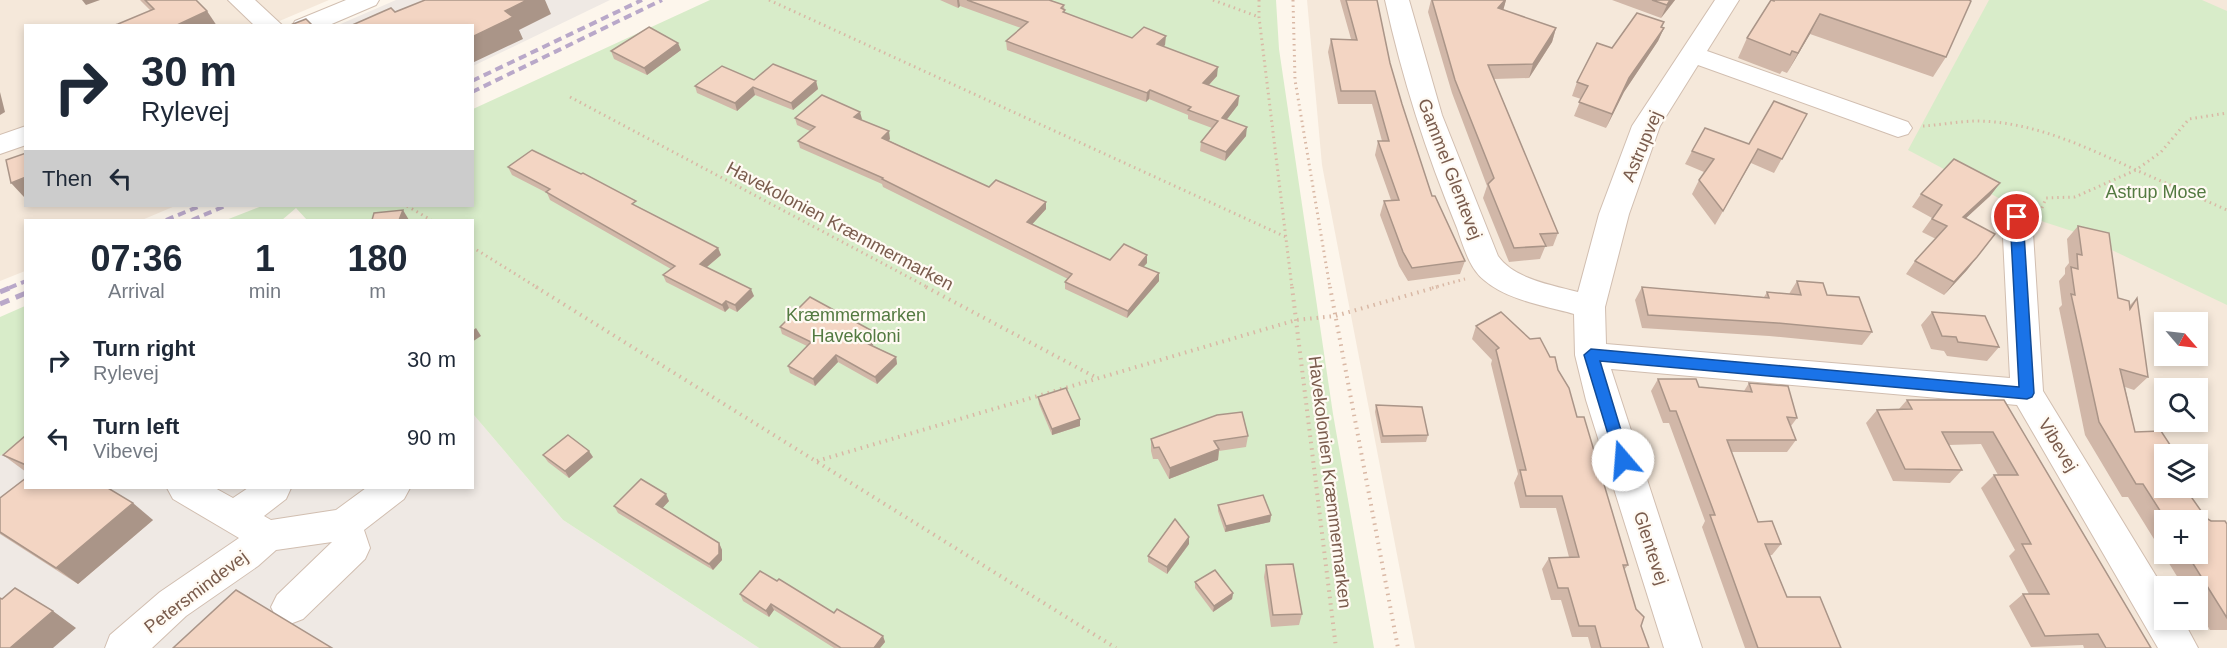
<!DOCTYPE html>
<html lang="en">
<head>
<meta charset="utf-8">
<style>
  :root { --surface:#fff; --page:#f6f6f7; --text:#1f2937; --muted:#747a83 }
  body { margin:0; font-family:Helvetica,sans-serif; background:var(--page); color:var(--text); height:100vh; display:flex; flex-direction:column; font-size:22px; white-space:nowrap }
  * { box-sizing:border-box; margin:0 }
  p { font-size:20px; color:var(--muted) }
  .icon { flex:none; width:33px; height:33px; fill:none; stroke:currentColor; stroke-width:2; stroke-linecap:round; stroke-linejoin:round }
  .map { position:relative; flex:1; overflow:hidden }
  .drawer { position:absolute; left:24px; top:219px; width:450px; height:270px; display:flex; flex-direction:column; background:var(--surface); border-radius:0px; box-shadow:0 3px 9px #0003 }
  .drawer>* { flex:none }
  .hud { position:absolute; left:24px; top:24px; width:450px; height:183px; border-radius:0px; box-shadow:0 3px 9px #0003; background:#fff; color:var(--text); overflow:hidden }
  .needle { width:39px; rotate:118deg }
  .tools { position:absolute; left:2154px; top:312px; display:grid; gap:12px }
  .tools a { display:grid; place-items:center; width:54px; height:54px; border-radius:0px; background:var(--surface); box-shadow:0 3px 9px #0003; font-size:30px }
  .pin { position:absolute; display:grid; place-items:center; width:51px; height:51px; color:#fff; margin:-26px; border:3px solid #fff; border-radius:50%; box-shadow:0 2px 6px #0007 }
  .me { position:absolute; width:66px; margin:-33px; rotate:342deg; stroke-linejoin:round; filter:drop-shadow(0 0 4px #0008) }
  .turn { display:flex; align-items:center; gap:21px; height:126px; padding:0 18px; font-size:27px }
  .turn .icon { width:78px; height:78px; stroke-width:2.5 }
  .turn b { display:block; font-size:42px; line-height:51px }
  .then { display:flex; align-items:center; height:57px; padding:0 18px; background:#0003; gap:12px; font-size:22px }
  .eta { display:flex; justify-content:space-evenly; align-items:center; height:102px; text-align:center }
  .eta b { font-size:36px; font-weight:700; line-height:42px }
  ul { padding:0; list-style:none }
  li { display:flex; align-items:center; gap:18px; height:78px; padding:0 18px }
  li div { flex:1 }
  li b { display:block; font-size:22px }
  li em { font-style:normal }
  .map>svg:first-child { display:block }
  .residential { fill:#f5e8da; fill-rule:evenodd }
  .industrial { fill:#efe9e4 }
  .green { fill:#d8ecc9 }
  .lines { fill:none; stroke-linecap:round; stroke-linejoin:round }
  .minor-casing { stroke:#d1beb0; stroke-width:2 }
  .path-far1 { stroke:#d9b8a5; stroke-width:3; stroke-dasharray:1.5 4; stroke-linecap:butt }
  .path { stroke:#d9b8a5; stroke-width:4; stroke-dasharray:1.5 5; stroke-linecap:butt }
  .minor { fill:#fff; fill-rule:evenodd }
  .rail-far1 { stroke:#b9a8c9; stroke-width:4; stroke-dasharray:8 5; stroke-linecap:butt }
  .rail { stroke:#b9a8c9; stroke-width:5; stroke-dasharray:10 7; stroke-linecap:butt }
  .wall { fill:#d1b7a8; fill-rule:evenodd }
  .shaded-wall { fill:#aa9588 }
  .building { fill:#f3d5c3; stroke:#aa9588; stroke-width:1.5 }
  .route { fill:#1a73e8; stroke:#114b97; stroke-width:1.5 }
  .labels { text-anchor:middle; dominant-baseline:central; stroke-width:4.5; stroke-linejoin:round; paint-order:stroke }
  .street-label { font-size:18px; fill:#7a5c4d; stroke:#fffaf3 }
  .park-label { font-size:18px; fill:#537a41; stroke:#fffaf3 }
</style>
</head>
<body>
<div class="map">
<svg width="2227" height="648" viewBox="0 0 2227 648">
  <rect width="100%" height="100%" fill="#fdf6ec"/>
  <g class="residential">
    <path d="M0,0H329L270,25L26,26V206H175L142,220H26L25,271L0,281Z"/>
    <path d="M1307,0H2227V648H1415L1322,165ZM2164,322H2198V356H2164ZM2164,388H2198V422H2164ZM2164,454H2198V488H2164ZM2164,520H2198V554H2164ZM2164,586H2198V620H2164Z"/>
  </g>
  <g class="industrial">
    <path d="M396,0H610L473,66L472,26H336Z"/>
    <path d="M473,414L563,520L759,648H0V456L25,438L26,488H472Z"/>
  </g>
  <g class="green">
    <path d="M710,0H1276L1279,49L1333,414L1374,648H759L563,520L473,414L472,220H307L296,208L282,220H226L262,206H472L473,109Z"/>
    <path d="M1989,0H2202L2227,11V305L2072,231L2044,222L1908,150Z"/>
    <path d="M25,306V438L0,456V317Z"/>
  </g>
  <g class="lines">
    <g class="minor-casing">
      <g id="minor">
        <path d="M228,0H255L283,26H255Z"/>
        <path d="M346,0H379L376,5L327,26H292L295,21Z"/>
        <path d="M1385,0H1409L1442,115L1498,256C1514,279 1552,285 1578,292L1599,214L1632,126L1715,0H1739L1707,51L1908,122L1912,128L1908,134L1898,137L1698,65L1660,126L1629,214L1605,307L1606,344L2010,378L2002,217L2007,210L2017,207L2027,210L2032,217L2043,391L2164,589V620H2183L2198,648H2158L2017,405L1611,369L1702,648H1664L1586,400L1575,355L1574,314C1545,306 1507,300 1484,280C1469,268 1463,245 1457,228C1426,153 1402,78 1385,0Z"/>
        <path d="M26,126V145L0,154V135Z"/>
        <path d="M167,488H215L233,498L248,488H291L286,499L264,516L271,520L336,510L366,488H410L404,499L364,530L370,548L365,559L303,619L290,624L277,619L271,607L277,595L332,542L276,550L258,566L186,616L152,648H105L110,635L160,592L239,538L173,499Z"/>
      </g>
    </g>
    <g class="path-far1">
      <path d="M769,0L1286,237"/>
      <path d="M1213,0L1259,17"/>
      <path d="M1259,0V17L1292,288"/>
      <path d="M1293,0L1295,80L1330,288"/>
      <path d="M570,97L929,288"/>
      <path d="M1923,126C1941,125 1960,121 1978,121C2034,122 2086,147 2136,170L2161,152L2189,119L2227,113"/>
      <path d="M407,206L431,220"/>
      <path d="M2042,208L2046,198L2075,197L2136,170L2227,210"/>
      <path d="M472,247L538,288"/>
      <path d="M1432,288L1465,279"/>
    </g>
    <g class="path">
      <path d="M536,287L1116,648"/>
      <path d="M926,287L1097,378"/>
      <path d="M1292,287L1336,648"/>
      <path d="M1330,287L1398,648"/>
      <path d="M817,461L1296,320L1335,316L1437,287"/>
    </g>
    <use href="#minor" class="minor"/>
    <g class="rail-far1">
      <path d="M472,81L642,0"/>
      <path d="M472,92L662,0"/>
      <path d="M166,220L200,206"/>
      <path d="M192,220L225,206"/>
      <path d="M9,288L26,281"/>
    </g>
    <g class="rail">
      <path d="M0,292L12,287"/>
      <path d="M0,304L26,293"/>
    </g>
  </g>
  <g class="wall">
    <path d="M140,0H196L118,24L151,11Z"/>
    <path d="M940,0H1050L1064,5L1065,13L1132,38L1165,45L1163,47L1217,76L1209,85L1239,96L1238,105L1226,120L1246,136L1225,161L1200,151L1201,142L1212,128L1188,119V115L1149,99L1146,102L1007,50L1006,41L1021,28L960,6L958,8Z"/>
    <path d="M1340,0H1377L1390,63L1402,104L1432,196L1465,261L1460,274L1408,281L1399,266L1380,215L1384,201L1391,200L1375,155L1378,141H1382L1372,104H1338L1328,52L1331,39H1351Z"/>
    <path d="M1431,0H1506L1503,10L1556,28L1552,42L1529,78L1494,79L1558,233L1553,246L1545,247L1540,259L1509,262L1483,198L1487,186L1452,93L1428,12Z"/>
    <path d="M1612,0H1675L1661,18Z"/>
    <path d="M1969,0L1946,57L1933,77L1810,34L1787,73L1782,71L1780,74L1738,58L1747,38L1774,1Z"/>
    <path d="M1662,27L1664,28L1658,41L1624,92L1606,128L1574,116L1581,99L1572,96L1577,82L1612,48Z"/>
    <path d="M681,50L647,75L614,59L611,51Z"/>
    <path d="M754,80L816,81L818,89L793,110L755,95L737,111L697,93L695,86Z"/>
    <path d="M1807,114L1774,173L1751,163L1715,225L1692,194L1699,180L1704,172L1685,164L1692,151L1749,144Z"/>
    <path d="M795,118L862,119L861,120L890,139L888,140L989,187L1046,209L1032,224L1110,260L1147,263L1143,266L1159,281L1127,318L1065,289V282L1068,279L883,187L882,184L800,148L798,141L810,131L797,125Z"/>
    <path d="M508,167L639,207L718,248L721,255L707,267L754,296L737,312L729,308L725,312L666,282L663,275L671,269L550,200L547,193L512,175Z"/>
    <path d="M2000,183L1990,196L1966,218L1995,234L1967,270L1944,295L1906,274L1915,261L1936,239L1922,232L1932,218L1912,207L1921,194Z"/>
    <path d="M2078,226L2118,298L2129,306L2137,298L2148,377L2134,390L2125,387L2135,432L2164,488L2211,521L2227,524V630H2210L2198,610V586H2183L2128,497H2122L2085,435L2059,308L2062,305L2059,281L2065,274V268L2069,263L2067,239ZM2164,520H2198V554H2164Z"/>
    <path d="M1797,281L1827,295L1872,332L1862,345L1769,336L1642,328L1635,300L1642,287L1764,297L1767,292L1789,294Z"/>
    <path d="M1932,312L1999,347L1987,361L1947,356L1944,351L1931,349L1921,325Z"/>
    <path d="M1476,326L1558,370L1577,417L1628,565L1624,570L1641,626L1649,648H1591L1588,637H1572L1561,600H1551L1542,569L1549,558L1569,557L1556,508H1520L1514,483L1518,474L1491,364L1492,360L1472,339Z"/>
    <path d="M780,327L877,340L872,345L896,357L897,364L877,384L838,362L815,386L790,373L788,366L807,346L782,334Z"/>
    <path d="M1658,379L1699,387L1744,391L1749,383L1797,418L1791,426L1796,440L1787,452H1731L1758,522L1781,544L1772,555H1770L1787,597L1841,648H1745L1702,527L1705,521L1669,423H1663L1651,391Z"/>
    <path d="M1038,397L1080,419V426L1052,435L1039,404Z"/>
    <path d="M1907,400H2004L2151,648H2084L2083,645L2031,647L2009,606L2023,594H2029L2009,556L2015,550L1981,488L1994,475H1998L1981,444L1949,445L1962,470L1950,483L1893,481L1866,423L1877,410L1899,409Z"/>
    <path d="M1376,405L1428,435L1426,442L1381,443L1375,412Z"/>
    <path d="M1248,436L1246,447L1219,451L1218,460L1169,479L1158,459H1153L1151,451V439Z"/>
    <path d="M26,438V472L3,455Z"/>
    <path d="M543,455L593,457L569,478L548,462Z"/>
    <path d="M0,498L153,520L78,584L0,534Z"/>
    <path d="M669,501L662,508L719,543L722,550V560L713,570L618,513L614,506Z"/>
    <path d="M1218,505L1271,515L1270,522L1225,532L1218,511Z"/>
    <path d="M1189,544L1167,574L1148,562V556Z"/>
    <path d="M1266,565L1302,614L1299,625L1271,627L1264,577Z"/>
    <path d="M1195,582L1233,593L1232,599L1213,612L1195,588Z"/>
    <path d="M740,594L834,613L883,636L885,642L880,648H834L774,610L769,617L743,601Z"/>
  </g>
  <g class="shaded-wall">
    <path d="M82,0H100L86,5Z"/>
    <path d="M527,0H545L551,14L519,30L523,39L472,63V37L505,11Z"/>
    <path d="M957,0H959L960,6L958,8Z"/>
    <path d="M1505,0H1506L1503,11L1498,8Z"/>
    <path d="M1670,0H1675L1661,18L1667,5Z"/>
    <path d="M207,11L217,26H175Z"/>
    <path d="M1820,14L1810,34L1787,73L1798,53Z"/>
    <path d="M1664,22L1658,36L1664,28L1658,41L1624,92L1606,128L1612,114L1629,78Z"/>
    <path d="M1556,28L1552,42L1529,78L1533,64Z"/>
    <path d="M1166,36L1165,45L1156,53L1157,44Z"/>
    <path d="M678,43L681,50L647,75L644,68Z"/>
    <path d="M1218,67L1217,76L1202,92L1203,83Z"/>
    <path d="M816,81L818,89L793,110L791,103Z"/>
    <path d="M753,87L755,95L737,111L735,103Z"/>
    <path d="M1150,90L1149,99L1146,102L1147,93Z"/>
    <path d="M0,92L5,112L0,115Z"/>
    <path d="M1239,96L1238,105L1221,127L1222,118Z"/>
    <path d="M860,112L862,119L856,124L854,117Z"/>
    <path d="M1247,127L1246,136L1225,161L1226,152Z"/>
    <path d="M889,131L890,139L884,145L882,138Z"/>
    <path d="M26,177V196L24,197L11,183Z"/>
    <path d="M2000,183L1990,196L1953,230L1963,217Z"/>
    <path d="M1046,202V209L1028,229L1027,222Z"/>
    <path d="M403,210L409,220H399Z"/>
    <path d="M718,248L721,255L702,271L700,264Z"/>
    <path d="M1147,255V263L1139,272V265Z"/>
    <path d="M1977,257L1967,270L1944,295L1954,282Z"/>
    <path d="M1159,273V281L1127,318L1128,311Z"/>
    <path d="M751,289L754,296L737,312L735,305Z"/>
    <path d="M726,301L729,308L725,312L722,305Z"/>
    <path d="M476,328L481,336L472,342V331Z"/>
    <path d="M876,333L877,340L868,350L866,343Z"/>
    <path d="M836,355L838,362L815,386L813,379Z"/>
    <path d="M896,357L897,364L877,384L875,377Z"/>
    <path d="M1080,419V426L1052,435V429Z"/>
    <path d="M1219,449L1218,460L1169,479L1170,468Z"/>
    <path d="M589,451L593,457L569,478L565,471Z"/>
    <path d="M666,494L669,501L660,511L656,504Z"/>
    <path d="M133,503L153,520L78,584L56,568Z"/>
    <path d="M1271,515L1270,522L1225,532L1226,526Z"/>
    <path d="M1189,537V544L1167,574V567Z"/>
    <path d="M719,543L722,550V560L713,570L709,564Z"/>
    <path d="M1233,593L1232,599L1213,612L1214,606Z"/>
    <path d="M771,604L774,610L769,617L766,611Z"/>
    <path d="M53,611L76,628L53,648H10Z"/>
    <path d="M883,636L885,642L880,648H874Z"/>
  </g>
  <g class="building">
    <path d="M145,0H196L207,11L175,26H112L118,24L154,9Z"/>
    <path d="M425,0H527L505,11L513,17L472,37V26H350L391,8L395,12Z"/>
    <path d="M967,0H1049L1064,5L1061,8L1065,10L1063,12L1132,38L1144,27L1166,36L1157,44L1218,67L1203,83L1239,96L1222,118L1247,127L1226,152L1201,142L1218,121L1188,110L1191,107L1150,90L1147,93L1006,41L1028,22Z"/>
    <path d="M1346,0H1377L1390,63L1402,104L1432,196H1435L1465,261L1412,268L1403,252L1384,201L1399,200L1378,141H1389L1375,91H1341L1331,39L1357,40Z"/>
    <path d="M1432,0H1505L1498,8L1556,28L1533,64L1488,65L1558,233L1540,234L1546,246L1514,248L1488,184L1494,178L1455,80Z"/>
    <path d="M1652,0H1670L1667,5Z"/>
    <path d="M1771,0L1774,1V0H1969L1971,1L1946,57L1820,14L1798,53L1792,51L1790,55L1747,38Z"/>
    <path d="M1637,13L1664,22L1661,27L1664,28L1629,78L1612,114L1579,102L1588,86L1577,82L1597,43L1612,48Z"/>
    <path d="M306,19L313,26H288Z"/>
    <path d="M649,27L678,43L644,68L611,51Z"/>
    <path d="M773,64L816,81L791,103L753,87L735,103L695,86L722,66L754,80Z"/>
    <path d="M822,95L860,112L854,117L889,131L882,138L989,187L996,180L1046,202L1027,222L1110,260L1124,244L1147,255L1139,265L1159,273L1128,311L1065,282L1072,274L882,179L883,178L798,141L815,127L795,118Z"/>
    <path d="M1774,101L1807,114L1782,159L1758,149L1723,211L1699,180L1714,159L1692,151L1705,128L1749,144Z"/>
    <path d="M532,150L581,174L583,173L636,201L632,204L718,248L700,264L751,289L735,305L726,301L722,305L663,275L675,266L546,192L550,189L508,167Z"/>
    <path d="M26,153V177L11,183L6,160Z"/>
    <path d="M1954,159L2000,183L1963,217L1995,234L1977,257L1954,282L1915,261L1947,226L1932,219L1942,205L1921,194Z"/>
    <path d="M403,210L399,220H372L374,213Z"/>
    <path d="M2078,226L2109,233L2118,298L2129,301L2130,309L2137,298L2148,377L2120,369L2135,432L2161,431L2176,454H2164V488H2185L2206,518L2211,521H2225L2227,524V618L2187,554H2198V520H2166L2143,484H2136L2099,422L2071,294L2075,295L2071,267L2078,269L2077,254L2082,255Z"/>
    <path d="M1797,281L1823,283L1827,295L1859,297L1872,332L1777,323L1648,315L1642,287L1769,298L1767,292L1801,295Z"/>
    <path d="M810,297L876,333L866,343L896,357L875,377L836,355L813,379L788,366L811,342L780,327Z"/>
    <path d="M1501,312L1530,339L1540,338L1550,357H1555L1558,370L1569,388L1577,417H1584L1628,565H1623L1636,609L1644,617L1641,626L1649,648H1601L1595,626H1579L1568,588H1558L1549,558L1579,557L1562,496H1526L1520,470H1526L1496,350L1499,348L1476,326Z"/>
    <path d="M1932,312L1985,316L1999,347L1958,342L1956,337L1942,336Z"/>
    <path d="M1658,379H1696L1699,387L1752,392L1749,383L1788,386L1797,418L1787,417L1796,440H1727L1758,522L1772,521L1781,544H1765L1787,597H1820L1841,648H1758L1710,515H1715L1676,411H1670Z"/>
    <path d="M1066,388L1080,419L1052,429L1038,397Z"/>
    <path d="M1907,400H2004L2151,648H2106L2098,634L2045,636L2023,594H2049L2022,544H2031L1994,475H2018L1993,432H1942L1962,470L1905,469L1877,410L1912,409Z"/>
    <path d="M1376,405L1422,407L1428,435L1383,436Z"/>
    <path d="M1242,412L1248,436L1214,441L1219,449L1170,468L1159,447L1154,448L1151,439L1217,415Z"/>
    <path d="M568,435L589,451L565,471L543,455Z"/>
    <path d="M24,437L26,438V465L3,455Z"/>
    <path d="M26,478V488H108L133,503L56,568L0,532V498Z"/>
    <path d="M641,479L666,494L656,504L719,543V554L709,564L614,506Z"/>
    <path d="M1263,495L1271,515L1226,526L1218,505Z"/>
    <path d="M1175,519L1189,537L1167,567L1148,556Z"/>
    <path d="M1293,564L1302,614L1273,615L1266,565Z"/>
    <path d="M1215,570L1233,593L1214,606L1195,582Z"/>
    <path d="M760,571L777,581L779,579L834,613L837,609L883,636L874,648H841L771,604L766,611L740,594Z"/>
    <path d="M15,588L53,611L10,648H0V598L2,599Z"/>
    <path d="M236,590L332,648H173Z"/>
  </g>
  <path class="route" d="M2017,212L2023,217L2034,393L2032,397L2027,399L1600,361L1630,460L1628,464L1623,466L1617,464L1584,355L1591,349L2019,387L2010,217Z"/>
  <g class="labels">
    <g class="street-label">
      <text transform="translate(1642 146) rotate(-67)">Astrupvej</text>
      <text transform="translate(1450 169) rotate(69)">Gammel Glentevej</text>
      <text transform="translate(840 226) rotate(28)">Havekolonien Kræmmermarken</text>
      <text transform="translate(2058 445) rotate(59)">Vibevej</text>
      <text transform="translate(1330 482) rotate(83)">Havekolonien Kræmmermarken</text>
      <text transform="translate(1651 548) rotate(72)">Glentevej</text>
      <text transform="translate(196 592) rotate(-37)">Petersmindevej</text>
    </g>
    <g class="park-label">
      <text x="2156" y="192">Astrup Mose</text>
      <text x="856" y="315">Kræmmermarken<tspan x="856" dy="21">Havekoloni</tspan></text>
    </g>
  </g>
</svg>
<div class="tools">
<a><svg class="needle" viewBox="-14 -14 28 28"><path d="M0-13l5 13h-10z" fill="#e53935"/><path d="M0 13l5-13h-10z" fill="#747a83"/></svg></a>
<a><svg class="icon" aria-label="search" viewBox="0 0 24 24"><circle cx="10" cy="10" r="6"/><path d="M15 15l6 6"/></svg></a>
<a><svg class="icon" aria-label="layers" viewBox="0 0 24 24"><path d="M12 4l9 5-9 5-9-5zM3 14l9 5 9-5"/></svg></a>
<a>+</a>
<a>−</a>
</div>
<div class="pin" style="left:2017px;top:217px;background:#d93025"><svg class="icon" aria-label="arrive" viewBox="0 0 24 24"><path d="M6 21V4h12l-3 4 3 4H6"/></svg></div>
<svg class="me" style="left:1623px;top:460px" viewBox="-20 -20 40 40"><circle r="19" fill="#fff"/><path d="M0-13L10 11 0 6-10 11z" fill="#1a73e8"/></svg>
<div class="hud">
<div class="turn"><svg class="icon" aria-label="right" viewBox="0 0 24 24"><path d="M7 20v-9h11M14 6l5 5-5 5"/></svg><div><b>30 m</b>Rylevej</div></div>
<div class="then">Then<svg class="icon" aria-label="left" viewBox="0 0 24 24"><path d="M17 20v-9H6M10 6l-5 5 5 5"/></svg></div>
</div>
<section class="drawer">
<div class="eta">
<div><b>07:36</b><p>Arrival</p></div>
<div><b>1</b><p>min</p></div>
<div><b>180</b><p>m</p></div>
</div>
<ul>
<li><svg class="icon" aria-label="right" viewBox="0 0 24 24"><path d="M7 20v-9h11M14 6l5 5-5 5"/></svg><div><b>Turn right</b><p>Rylevej</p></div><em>30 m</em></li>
<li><svg class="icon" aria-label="left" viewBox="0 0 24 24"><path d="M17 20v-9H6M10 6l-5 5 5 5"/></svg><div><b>Turn left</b><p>Vibevej</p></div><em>90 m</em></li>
</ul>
</section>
</div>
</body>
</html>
